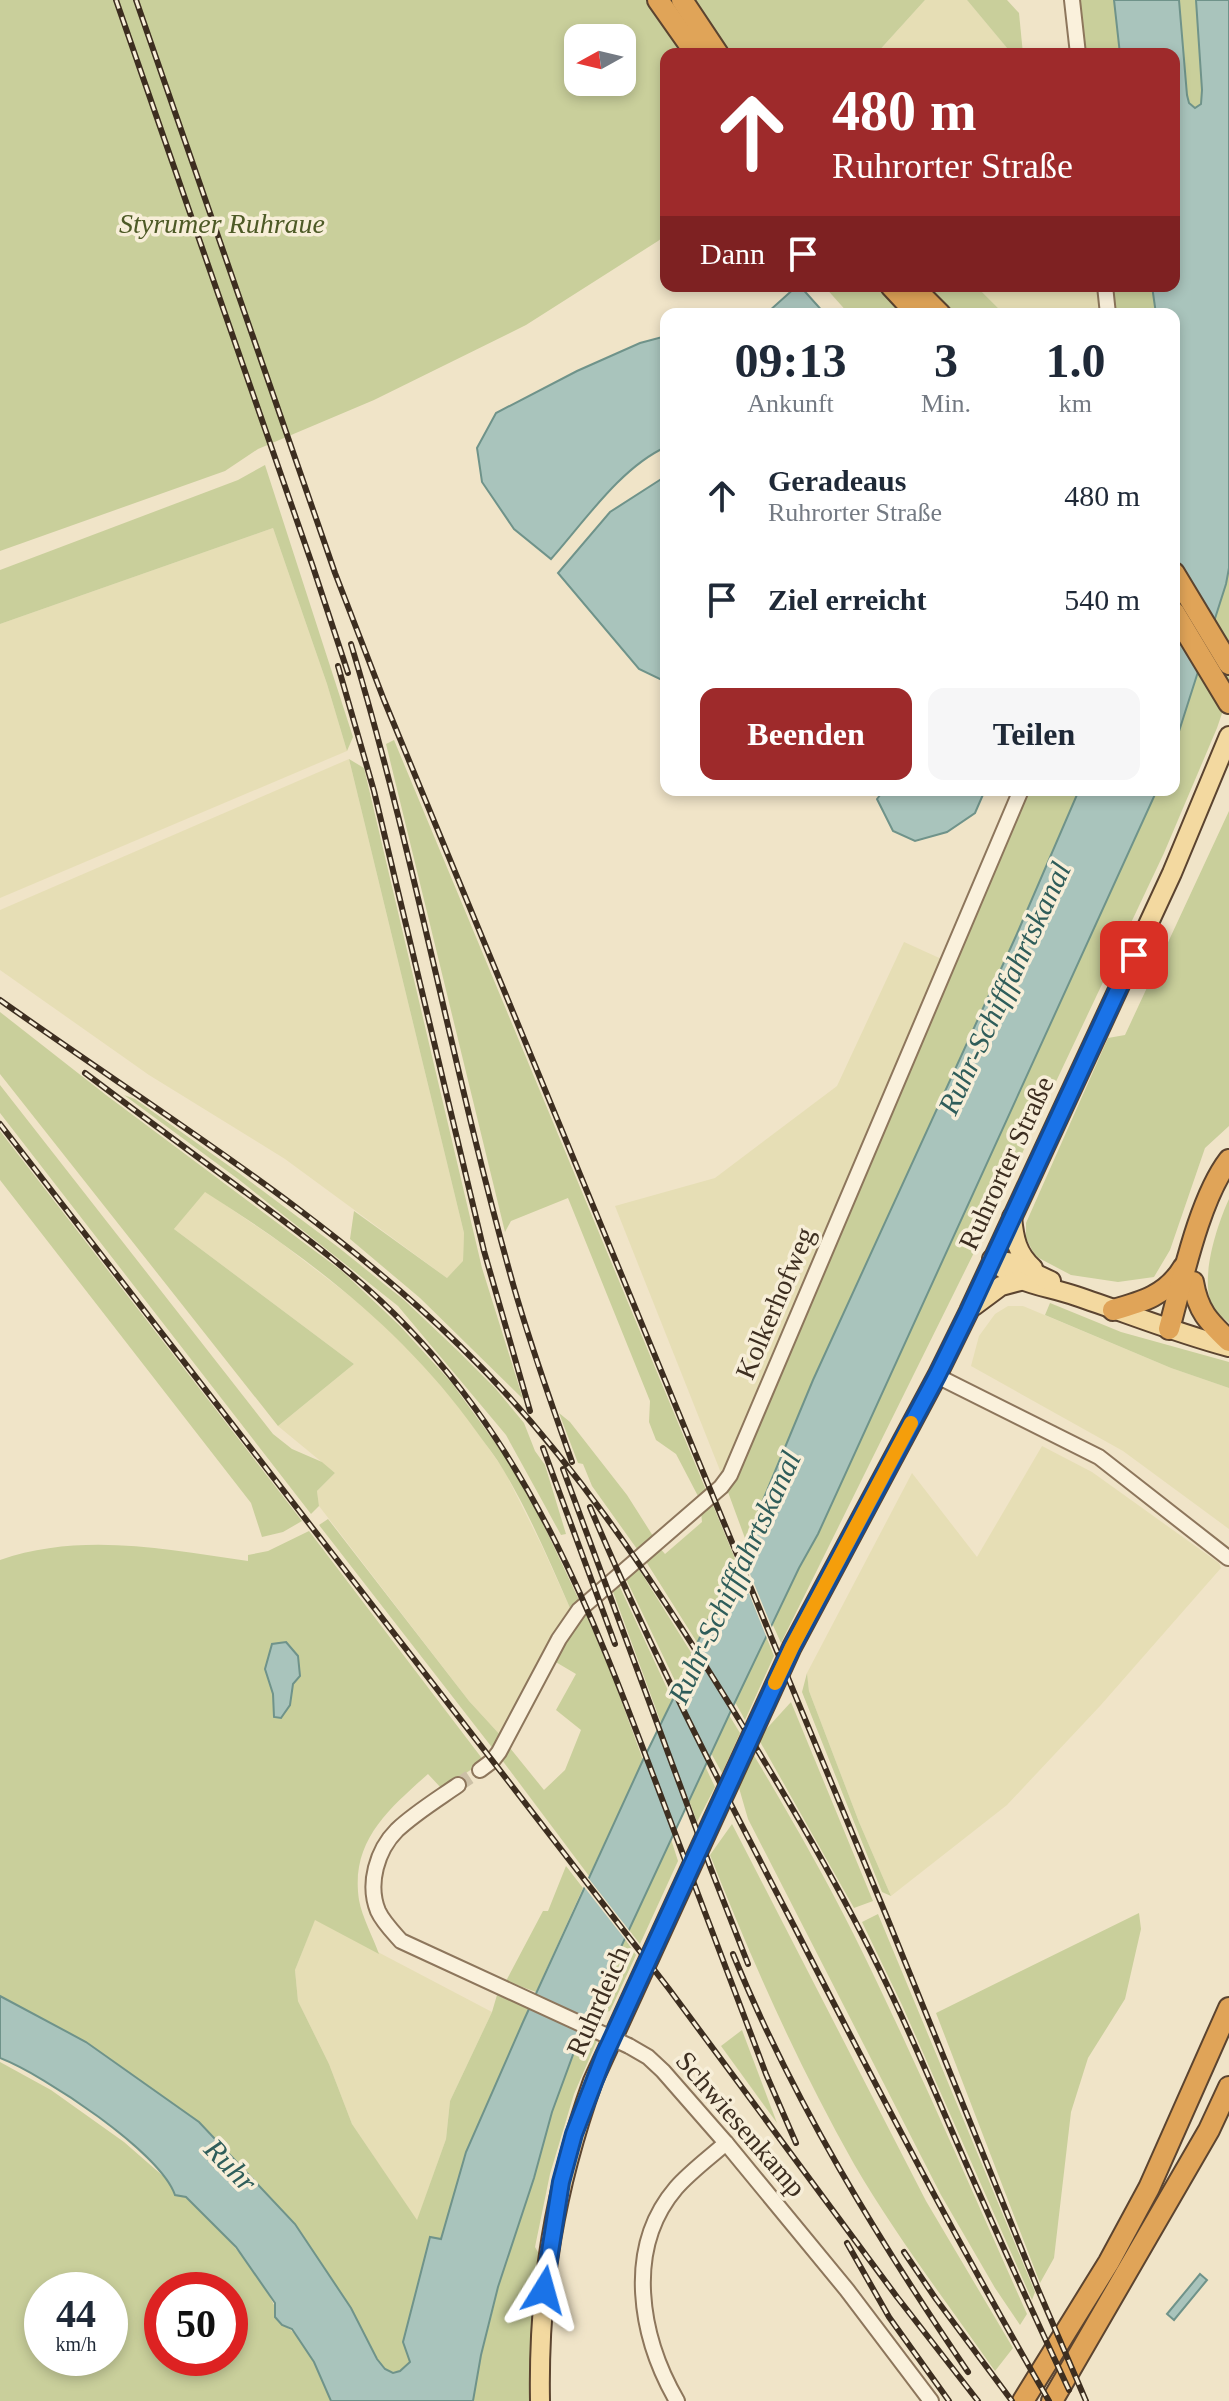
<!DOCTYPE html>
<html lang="de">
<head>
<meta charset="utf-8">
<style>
  :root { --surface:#fff; --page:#f6f6f7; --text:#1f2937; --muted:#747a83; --accent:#9e2a2b }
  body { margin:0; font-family:"Times New Roman",serif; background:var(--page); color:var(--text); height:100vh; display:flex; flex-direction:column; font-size:30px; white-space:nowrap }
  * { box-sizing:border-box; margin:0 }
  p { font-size:26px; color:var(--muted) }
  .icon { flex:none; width:44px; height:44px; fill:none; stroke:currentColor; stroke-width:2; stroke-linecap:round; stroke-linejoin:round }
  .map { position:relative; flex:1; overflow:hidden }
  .sheet { position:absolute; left:660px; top:308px; width:520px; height:488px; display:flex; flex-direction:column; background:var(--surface); border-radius:16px; box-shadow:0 4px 12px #0003 }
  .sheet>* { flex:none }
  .guide { position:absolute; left:660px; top:48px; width:520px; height:244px; border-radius:16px; box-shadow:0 4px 12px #0003; background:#9e2a2b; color:#fff; overflow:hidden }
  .needle { width:52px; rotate:262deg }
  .tools { position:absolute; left:564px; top:24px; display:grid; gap:16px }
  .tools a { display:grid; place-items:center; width:72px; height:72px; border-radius:16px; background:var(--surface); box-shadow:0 4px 12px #0003; font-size:40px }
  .speed { position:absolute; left:24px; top:2272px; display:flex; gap:16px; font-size:40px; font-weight:700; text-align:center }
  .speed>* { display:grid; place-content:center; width:104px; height:104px; border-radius:50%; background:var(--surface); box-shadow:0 4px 12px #0003; line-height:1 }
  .speed small { font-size:20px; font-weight:400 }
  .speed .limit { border:12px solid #d22; background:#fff; color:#111 }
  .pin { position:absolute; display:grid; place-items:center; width:68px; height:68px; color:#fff; margin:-34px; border-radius:16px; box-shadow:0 4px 12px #0006 }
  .me { position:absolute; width:88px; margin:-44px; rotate:8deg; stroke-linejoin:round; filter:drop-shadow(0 0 6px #0008) }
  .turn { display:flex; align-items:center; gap:28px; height:168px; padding:0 40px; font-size:36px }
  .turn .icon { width:104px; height:104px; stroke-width:2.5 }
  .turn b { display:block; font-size:56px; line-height:68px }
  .then { display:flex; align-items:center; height:76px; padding:0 40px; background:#0003; gap:16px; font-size:30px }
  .eta { display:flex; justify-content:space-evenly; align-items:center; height:136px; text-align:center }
  .eta b { font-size:48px; font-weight:600; line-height:56px }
  .button { display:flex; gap:16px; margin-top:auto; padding:16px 40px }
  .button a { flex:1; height:92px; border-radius:16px; background:var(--accent); color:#fff; font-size:32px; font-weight:600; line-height:92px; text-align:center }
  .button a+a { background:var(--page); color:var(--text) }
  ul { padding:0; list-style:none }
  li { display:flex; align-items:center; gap:24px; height:104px; padding:0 40px }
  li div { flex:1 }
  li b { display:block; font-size:30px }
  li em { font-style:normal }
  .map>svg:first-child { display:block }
  .farmland { fill:#e6deb5 }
  .green { fill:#c9cf9b; fill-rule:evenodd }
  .water { fill:#a9c4bc; stroke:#6f938a; stroke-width:2 }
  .pier { fill:#f0e4c8 }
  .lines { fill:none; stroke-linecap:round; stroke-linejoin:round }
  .minor-tunnel { stroke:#ccc0a6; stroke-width:14; stroke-dasharray:14 7; stroke-linecap:butt }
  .minor-casing { stroke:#8d765c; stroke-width:18 }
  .major-casing { stroke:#5b4430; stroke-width:22 }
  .highway-casing { stroke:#5b4430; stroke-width:24 }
  .minor { stroke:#faf1dc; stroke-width:14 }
  .major { stroke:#f3d9a0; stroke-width:18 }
  .highway { stroke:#e0a458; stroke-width:20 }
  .rail-casing { stroke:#3d2e20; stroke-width:6 }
  .rail { stroke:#f7eed8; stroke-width:3; stroke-dasharray:9; stroke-linecap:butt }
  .minor-bridge-casing { stroke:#8d765c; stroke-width:18; stroke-linecap:butt }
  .minor-bridge { stroke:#faf1dc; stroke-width:14 }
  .route-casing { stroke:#114b97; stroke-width:20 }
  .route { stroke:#1a73e8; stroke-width:14 }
  .slow { stroke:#f59e0b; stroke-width:14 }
  .labels { text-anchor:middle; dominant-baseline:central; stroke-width:7; stroke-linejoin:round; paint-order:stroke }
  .park-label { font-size:28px; font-style:italic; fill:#4d5a26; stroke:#f7eed8 }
  .street-label { font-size:28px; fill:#3d2e20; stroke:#f7eed8 }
  .water-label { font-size:30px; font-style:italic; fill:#2f5d5a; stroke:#f7eed8 }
</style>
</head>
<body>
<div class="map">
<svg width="1229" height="2401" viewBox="0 0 1229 2401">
  <rect width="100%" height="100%" fill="#f0e4c8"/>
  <g class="farmland">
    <path d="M925,0H967L1012,54H876Z"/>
    <path d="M976,286H1100L1103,314H1004Z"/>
    <path d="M273,528L327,684L347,751L0,898V624Z"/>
    <path d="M349,759L464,1233L463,1262L447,1278L285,1159L149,1075L0,970V910Z"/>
    <path d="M904,942L946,961L730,1469L721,1473L615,1206L715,1178L837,1086Z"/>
    <path d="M205,1191L281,1243L363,1306L414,1354L453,1398L504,1470L541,1544L570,1608L515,1708L502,1737L469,1701L319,1506L317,1491L335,1473L278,1426L354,1364L174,1229Z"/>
    <path d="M1008,1306H1023L1171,1368L1229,1388V1529L1123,1451L971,1366L979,1336L995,1314Z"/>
    <path d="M1042,1446L1092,1472L1219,1563L1221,1568L1100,1706L1007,1805L891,1896L859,1822L809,1691L807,1673L912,1473L977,1557Z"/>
    <path d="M315,1919L492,2012L450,2101L446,2139L417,2221L352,2124L329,2064L298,2001L295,1970Z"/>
  </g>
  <g class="green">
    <path d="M0,0H925L876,54H666V235L658,241L526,325L374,400L258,449L225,471L0,551ZM578,38H622V82H578Z"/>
    <path d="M967,0H1007L1019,13L1023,54H1012Z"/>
    <path d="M1079,0H1114L1120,54H1085Z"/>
    <path d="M1179,0H1196L1202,90L1201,104L1195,108L1189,103L1187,95Z"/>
    <path d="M824,286H976L1004,314H849Z"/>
    <path d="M1100,286H1152L1156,314H1103Z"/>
    <path d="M265,465L353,737L347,751L327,684L273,528L0,624V570L238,480Z"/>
    <path d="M1229,568V693L1217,728L1164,853L1001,1198L781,1643L772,1623L799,1568L818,1534L1157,790H1174V747L1226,585Z"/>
    <path d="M394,740L706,1490L699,1498L676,1454L656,1440L649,1422L650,1401L568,1198L511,1221L505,1232L386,744Z"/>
    <path d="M349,759L364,768L482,1268L523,1399L420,1298L350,1239L354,1211L447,1278L463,1261L464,1233Z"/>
    <path d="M1017,790H1079L1016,936L813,1380L746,1541L721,1473L730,1469Z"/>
    <path d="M1229,811V1126L1205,1148L1170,1250L1154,1277L1118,1282L1071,1275L1035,1256L1026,1238V1223L1108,1038L1125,1035Z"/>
    <path d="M0,1012L106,1095L343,1272L400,1326L451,1382L507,1459L536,1509L579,1600L570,1608C550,1562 530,1515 504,1471C496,1457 486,1445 476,1431C406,1332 307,1256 205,1192L174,1229L354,1364L278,1426L0,1074Z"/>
    <path d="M0,1085L273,1434L292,1449L322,1462L335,1473L317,1491L319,1506L311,1514L0,1113Z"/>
    <path d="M124,1095L135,1099L239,1173L338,1247L404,1300L458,1351L495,1388L524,1423L535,1451L545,1465L566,1534L561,1535L506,1435L398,1306L238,1179Z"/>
    <path d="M0,1131L302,1521L283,1532L262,1537L251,1503L0,1180Z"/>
    <path d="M1229,1199V1323C1225,1319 1219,1315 1215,1310C1197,1285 1217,1225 1229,1199Z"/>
    <path d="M1050,1303L1121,1332L1229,1362V1388L1171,1368L1045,1315Z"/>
    <path d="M559,1413L570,1422L627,1495L653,1536L637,1549L592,1486L583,1464L578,1463Z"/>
    <path d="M712,1503L736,1561L698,1644L645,1560L659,1547L665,1554L702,1522L701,1512Z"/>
    <path d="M328,1519L469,1701L502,1737L494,1750L319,1525Z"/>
    <path d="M309,1531L484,1761L442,1789L428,1774C389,1809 350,1841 359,1900C362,1917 373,1937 379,1954L315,1920L295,1970L298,2001L329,2064L352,2124L417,2220L446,2139L450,2101L492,2012L497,1995L529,2008L466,2152L441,2240L431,2237L410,2362C401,2371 397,2375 385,2369L199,2122L86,2042L0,1996V1560C81,1532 165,1549 248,1561V1555L268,1551Z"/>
    <path d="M637,1566L692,1654L678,1687L625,1577Z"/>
    <path d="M618,1583L672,1699L661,1723L612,1589Z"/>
    <path d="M585,1612L613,1678L643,1760L589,1876L502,1760L510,1748L544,1790L565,1770L581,1730L556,1710L576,1674L554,1661Z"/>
    <path d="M766,1636L774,1656L745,1720L735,1702Z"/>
    <path d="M807,1673L809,1691L859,1822L891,1896L882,1892L802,1692Z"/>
    <path d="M791,1702L873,1901L854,1908L758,1738Z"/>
    <path d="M729,1715L740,1733L722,1773L711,1753Z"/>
    <path d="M752,1752C787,1811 822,1871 853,1933C915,2058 970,2187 1027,2314L1020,2325L995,2288L941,2195L748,1819L737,1781Z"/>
    <path d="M705,1766L715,1787L697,1822L689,1800Z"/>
    <path d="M732,1824L926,2201L1013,2348L995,2371C947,2303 896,2236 854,2164C798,2065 752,1961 710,1855Z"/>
    <path d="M671,1839L678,1861L640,1944L629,1930Z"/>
    <path d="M566,1866L583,1888L536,1992L506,1981L543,1911H548Z"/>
    <path d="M1139,1913L1141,1929L1125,1999L1088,2058L1071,2112L1054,2258L1040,2283L936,2013Z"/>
    <path d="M878,1914L1035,2292L1032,2300L902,2005L862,1922Z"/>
    <path d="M625,1939L636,1955L610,2011L606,2012L601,2023L595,2019L592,2022L588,2019Z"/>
    <path d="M742,2030L777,2123L721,2046Z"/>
    <path d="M581,2033L597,2041L574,2094L550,2174L535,2247L542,2259L534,2401H473L481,2355L498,2287L534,2178L552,2112Z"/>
    <path d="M0,2062L51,2090L124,2142L171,2183L175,2195L186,2197C224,2235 265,2273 282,2325C305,2333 321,2379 331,2401H0ZM42,2290H110V2358H42ZM162,2290H230V2358H162Z"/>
  </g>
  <g class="water">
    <path d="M1114,0H1179L1187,95L1189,103L1195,108L1201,104L1202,90L1196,0H1229V568L1226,584L1174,747V314H1156L1152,286H1174V54H1120Z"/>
    <path d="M797,286H800L825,314H770L768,312Z"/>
    <path d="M666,336V447C621,467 584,522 551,559L514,529L482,482L477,448L496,413L577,371L640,343Z"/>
    <path d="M666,476V682L639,669L558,573L610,512Z"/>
    <path d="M884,790H985L975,813L947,832L915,841L893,831L877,799Z"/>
    <path d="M1079,790H1157L818,1534L799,1568L735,1702L581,2033L552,2112L534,2178L498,2287L481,2355L473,2401H331L314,2362L292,2329L282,2325L275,2317V2303L236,2247L186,2197L175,2195C160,2152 44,2075 0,2058V1996L86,2042L199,2122L295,2224L351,2308L377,2359L385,2369L393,2373L400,2371L410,2362L403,2342L430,2237L441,2239L466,2152L523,2022L643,1760L676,1693L692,1654L746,1541L813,1380L1016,936Z"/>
    <path d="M286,1642L298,1656L300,1676L293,1684L290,1705L281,1718L274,1717L273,1694L265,1669L272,1644Z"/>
    <path d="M1200,2274L1207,2280L1174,2320L1167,2314Z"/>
  </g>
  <g class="pier">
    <path d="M739,1547L773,1630L768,1641L734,1556Z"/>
    <path d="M586,1875L632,1934L628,1943L581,1883Z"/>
  </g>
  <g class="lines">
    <path class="minor-tunnel" d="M458,1785L480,1770"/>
    <g class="minor-casing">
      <g id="minor">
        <path d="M1072,0L1078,54"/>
        <path d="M1105,286L1108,314"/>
        <path d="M937,1376L1099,1457L1228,1558"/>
        <path d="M480,1770L492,1761L499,1752L559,1639L579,1610L721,1487L730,1475L1021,790"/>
        <path d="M458,1785C438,1799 415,1813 397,1830C377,1850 367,1884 378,1911C383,1922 393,1932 401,1941L592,2029"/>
        <path d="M629,2046L648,2057L663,2071L726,2143L847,2290L931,2401"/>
        <path d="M677,2401C640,2337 624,2249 676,2188C690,2172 709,2158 726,2143"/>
      </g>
    </g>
    <g class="major-casing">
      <g id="major">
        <path d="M1012,1217C1014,1238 1017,1254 1033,1268"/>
        <path d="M992,1259C1020,1287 1041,1284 1076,1296C1127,1313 1176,1333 1229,1347"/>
        <path d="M993,1260L1013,1263L1051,1281"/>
        <path d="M974,1306L1001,1286L1020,1281"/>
        <path d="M540,2401C538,2286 555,2188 593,2081L792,1647L937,1376L969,1311L1172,873L1229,736"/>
      </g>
    </g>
    <g class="highway-casing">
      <g id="highway">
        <path d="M658,0L696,54"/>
        <path d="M682,0L718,54"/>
        <path d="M891,286L917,314"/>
        <path d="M912,286L940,314"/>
        <path d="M1174,573L1229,664"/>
        <path d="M1174,612L1229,703"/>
        <path d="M1193,1282C1198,1311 1208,1321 1229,1341"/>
        <path d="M1113,1310C1142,1302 1167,1295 1183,1268"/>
        <path d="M1169,1329C1182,1282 1199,1199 1229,1160"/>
        <path d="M1023,2401L1109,2262L1149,2188L1229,2008"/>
        <path d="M1052,2401L1209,2130L1229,2087"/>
      </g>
    </g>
    <use href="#minor" class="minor"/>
    <use href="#major" class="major"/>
    <use href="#highway" class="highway"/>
    <g class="rail-casing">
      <g id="rail">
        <path d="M116,0L313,567L348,673"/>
        <path d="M136,0L335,573L384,700L886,1915L1037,2287L1086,2401"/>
        <path d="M351,644C415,855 453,1072 513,1284C530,1344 551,1403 572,1462"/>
        <path d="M338,666L374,791L484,1251L530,1411"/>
        <path d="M0,1000C156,1111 322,1211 460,1346C568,1451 651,1577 730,1705C786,1796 842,1890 888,1987C914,2041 937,2097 961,2152C996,2232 1032,2311 1069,2390"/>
        <path d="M85,1073C137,1112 189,1151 241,1189C299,1232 359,1276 409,1329C531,1456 592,1613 653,1775C691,1875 728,1974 766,2074L796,2143"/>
        <path d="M0,1124L669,1989L897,2297L978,2401"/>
        <path d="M543,1448L615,1644"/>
        <path d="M563,1469L711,1869L748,1964"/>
        <path d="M590,1507C650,1650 722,1788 794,1926C876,2086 959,2246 1049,2401"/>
        <path d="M733,1954C793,2101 879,2241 968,2372"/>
        <path d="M847,2243L889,2317L949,2401"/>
        <path d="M904,2252L936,2299L1012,2401"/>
      </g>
    </g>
    <use href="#rail" class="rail"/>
    <g class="minor-bridge-casing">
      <path id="minor-bridge" d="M592,2029L629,2046"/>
    </g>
    <use href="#minor-bridge" class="minor-bridge"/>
  </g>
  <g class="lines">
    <g class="route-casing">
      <path id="route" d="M544,2290L561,2182L574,2134L604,2056L792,1647L937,1376L969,1311L1134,955"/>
    </g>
    <use href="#route" class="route"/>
    <path class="slow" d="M775,1683L792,1647L911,1423"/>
  </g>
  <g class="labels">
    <g class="park-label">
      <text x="222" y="223">Styrumer Ruhraue</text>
    </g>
    <g class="street-label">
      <text transform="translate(1006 1163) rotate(-65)">Ruhrorter Straße</text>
      <text transform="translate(775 1303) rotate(-67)">Kolkerhofweg</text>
      <text transform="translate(598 2001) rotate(-66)">Ruhrdeich</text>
      <text transform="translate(741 2124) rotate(49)">Schwiesenkamp</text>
    </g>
    <g class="water-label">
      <text transform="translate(1004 988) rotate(-65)">Ruhr-Schifffahrtskanal</text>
      <text transform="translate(734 1577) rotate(-65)">Ruhr-Schifffahrtskanal</text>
      <text transform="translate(231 2165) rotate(46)">Ruhr</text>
    </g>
  </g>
</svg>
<div class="tools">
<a><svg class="needle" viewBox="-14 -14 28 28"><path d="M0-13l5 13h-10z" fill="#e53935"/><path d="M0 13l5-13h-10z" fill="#747a83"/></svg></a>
</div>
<div class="speed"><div>44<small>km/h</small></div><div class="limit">50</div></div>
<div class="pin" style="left:1134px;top:955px;background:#d93025"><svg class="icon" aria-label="arrive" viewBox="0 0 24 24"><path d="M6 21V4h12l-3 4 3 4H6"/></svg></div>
<svg class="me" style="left:544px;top:2290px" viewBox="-20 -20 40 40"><path d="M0-17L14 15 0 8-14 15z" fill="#1a73e8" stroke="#fff" stroke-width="4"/></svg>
<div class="guide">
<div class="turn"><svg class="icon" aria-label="ahead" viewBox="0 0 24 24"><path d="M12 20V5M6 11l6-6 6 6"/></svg><div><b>480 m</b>Ruhrorter Straße</div></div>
<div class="then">Dann<svg class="icon" aria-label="arrive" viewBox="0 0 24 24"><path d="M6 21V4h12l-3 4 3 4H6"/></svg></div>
</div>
<section class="sheet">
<div class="eta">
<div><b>09:13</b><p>Ankunft</p></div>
<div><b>3</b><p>Min.</p></div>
<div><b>1.0</b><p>km</p></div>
</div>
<ul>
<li><svg class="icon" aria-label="ahead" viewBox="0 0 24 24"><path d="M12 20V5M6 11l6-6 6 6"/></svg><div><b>Geradeaus</b><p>Ruhrorter Straße</p></div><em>480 m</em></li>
<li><svg class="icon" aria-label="arrive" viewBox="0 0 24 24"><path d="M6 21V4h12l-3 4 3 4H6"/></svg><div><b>Ziel erreicht</b></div><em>540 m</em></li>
</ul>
<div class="button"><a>Beenden</a><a>Teilen</a></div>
</section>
</div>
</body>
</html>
